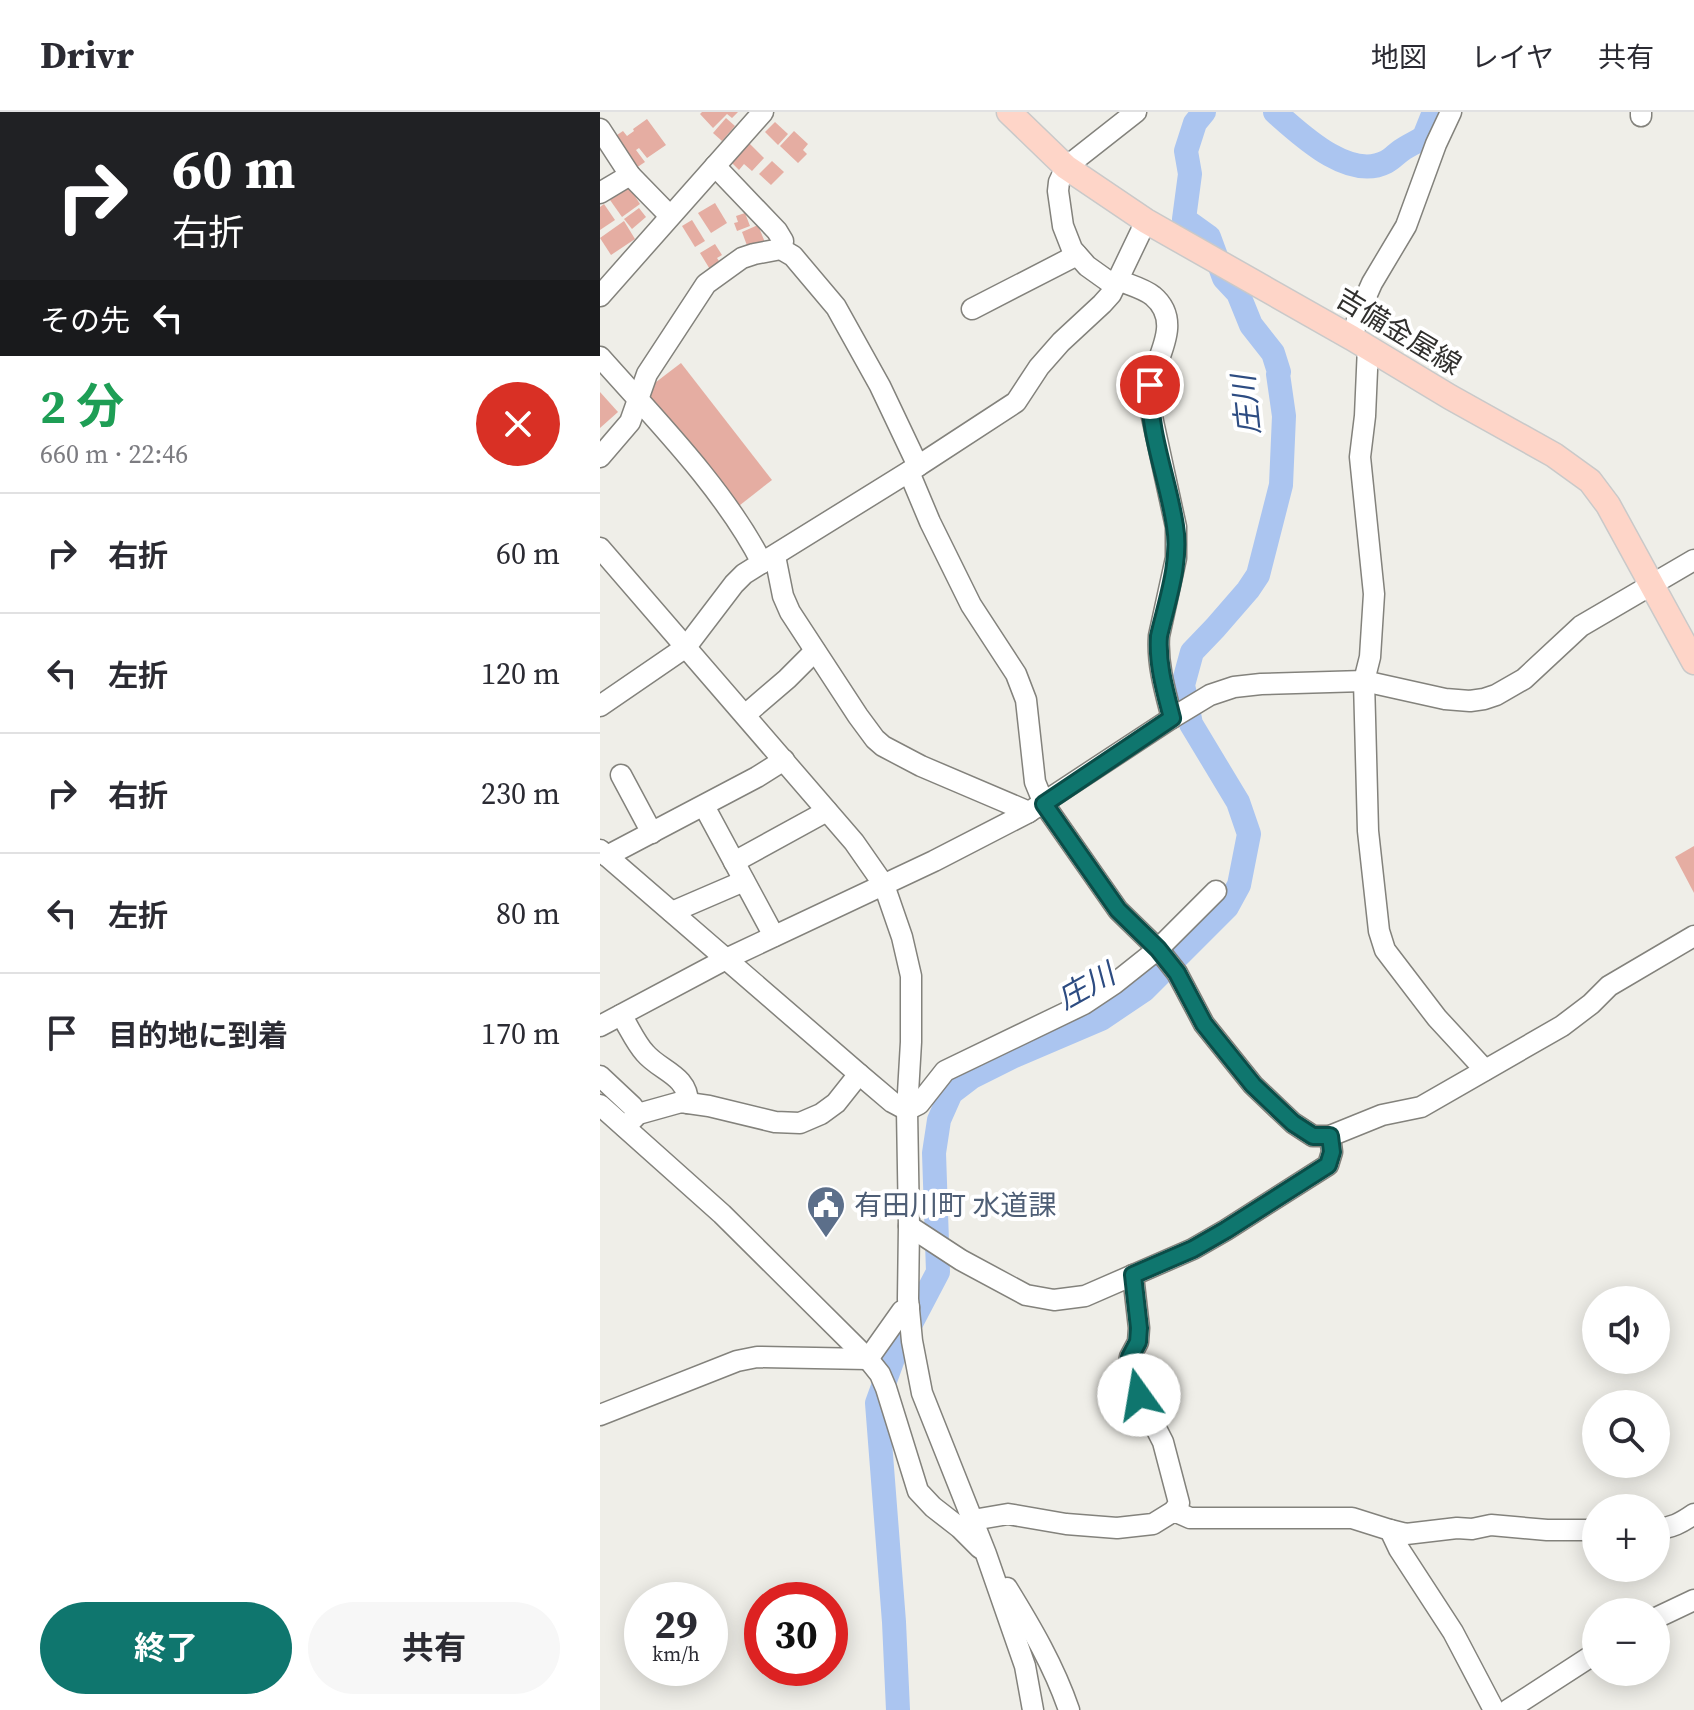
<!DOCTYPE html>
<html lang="ja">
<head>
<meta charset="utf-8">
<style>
  :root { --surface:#fff; --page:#f7f7f7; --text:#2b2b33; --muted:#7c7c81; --line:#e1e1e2; --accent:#0f766e }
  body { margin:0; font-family:"Source Serif 4","Noto Sans JP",serif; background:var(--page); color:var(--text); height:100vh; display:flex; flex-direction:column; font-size:30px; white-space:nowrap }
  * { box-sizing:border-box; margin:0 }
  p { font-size:26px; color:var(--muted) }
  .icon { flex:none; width:44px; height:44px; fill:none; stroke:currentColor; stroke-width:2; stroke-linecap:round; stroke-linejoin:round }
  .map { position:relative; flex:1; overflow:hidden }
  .details { display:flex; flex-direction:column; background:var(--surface); width:600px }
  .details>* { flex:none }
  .guide { background:#202124; color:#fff; overflow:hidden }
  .controls { position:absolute; left:982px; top:1174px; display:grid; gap:16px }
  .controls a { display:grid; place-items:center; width:88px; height:88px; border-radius:50%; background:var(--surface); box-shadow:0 4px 20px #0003; font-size:40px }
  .speed { position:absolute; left:24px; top:1470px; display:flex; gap:16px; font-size:40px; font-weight:700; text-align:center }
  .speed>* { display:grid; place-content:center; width:104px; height:104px; border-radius:50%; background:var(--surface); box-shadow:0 4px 20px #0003; line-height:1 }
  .speed small { font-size:20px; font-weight:400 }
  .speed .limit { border:12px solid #d22; background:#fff; color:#111 }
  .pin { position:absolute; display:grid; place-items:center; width:68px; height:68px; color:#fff; margin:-34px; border:4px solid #fff; border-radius:50%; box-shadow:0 2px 8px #0007 }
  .me { position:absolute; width:88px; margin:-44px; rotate:347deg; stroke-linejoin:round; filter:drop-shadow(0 0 6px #0008) }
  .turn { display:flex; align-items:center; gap:28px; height:168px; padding:0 40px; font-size:36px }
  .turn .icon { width:104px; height:104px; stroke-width:2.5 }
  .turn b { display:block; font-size:56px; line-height:68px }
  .then { display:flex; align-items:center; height:76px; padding:0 40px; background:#0003; gap:16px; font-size:30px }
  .round { display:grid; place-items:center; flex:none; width:84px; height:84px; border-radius:42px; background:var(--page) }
  .headline { display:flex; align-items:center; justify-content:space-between; height:136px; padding:0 40px }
  h1 { font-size:48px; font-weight:700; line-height:60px; color:#1e9e55 }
  .action { display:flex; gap:16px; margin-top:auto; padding:16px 40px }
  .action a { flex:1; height:92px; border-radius:48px; background:var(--accent); color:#fff; font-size:32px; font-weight:700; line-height:92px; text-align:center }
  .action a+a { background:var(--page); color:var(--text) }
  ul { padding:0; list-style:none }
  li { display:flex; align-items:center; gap:24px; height:120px; padding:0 40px; border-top:2px solid var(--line) }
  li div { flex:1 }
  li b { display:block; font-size:30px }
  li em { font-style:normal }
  header { display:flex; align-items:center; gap:48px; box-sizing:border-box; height:112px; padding:0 40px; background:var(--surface); border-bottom:2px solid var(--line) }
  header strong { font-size:38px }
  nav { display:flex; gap:44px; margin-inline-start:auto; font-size:28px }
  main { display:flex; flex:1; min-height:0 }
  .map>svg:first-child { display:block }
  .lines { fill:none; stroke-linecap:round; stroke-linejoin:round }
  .river { stroke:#abc5f0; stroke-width:24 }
  .building { fill:#e5ada2 }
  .minor-casing { stroke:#83827c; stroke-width:23 }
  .major-casing { stroke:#c9c9c9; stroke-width:27 }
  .minor { stroke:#fff; stroke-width:20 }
  .major { stroke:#fed5c8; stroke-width:24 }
  .route-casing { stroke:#0a4d48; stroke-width:20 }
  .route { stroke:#0f766e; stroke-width:14 }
  .labels { text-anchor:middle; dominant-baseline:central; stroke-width:8; stroke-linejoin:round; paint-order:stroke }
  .street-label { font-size:28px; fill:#31302e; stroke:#fff }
  .service-label { font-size:28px; fill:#4e5e75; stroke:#fff; text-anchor:start }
  .water-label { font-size:30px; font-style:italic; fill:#2d4c82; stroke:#fff }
</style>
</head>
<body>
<header>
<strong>Drivr</strong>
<nav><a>地図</a><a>レイヤ</a><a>共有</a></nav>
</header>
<main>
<section class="details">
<div class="guide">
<div class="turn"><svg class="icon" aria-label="right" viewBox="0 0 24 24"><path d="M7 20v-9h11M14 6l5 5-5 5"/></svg><div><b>60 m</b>右折</div></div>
<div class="then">その先<svg class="icon" aria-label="left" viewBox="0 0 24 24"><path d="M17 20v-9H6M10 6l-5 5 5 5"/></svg></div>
</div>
<div class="headline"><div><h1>2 分</h1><p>660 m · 22:46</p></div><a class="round" style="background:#d93025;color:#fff"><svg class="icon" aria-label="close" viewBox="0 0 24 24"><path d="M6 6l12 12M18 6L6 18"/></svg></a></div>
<ul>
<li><svg class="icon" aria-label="right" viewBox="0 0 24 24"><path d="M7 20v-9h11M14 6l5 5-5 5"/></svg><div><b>右折</b></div><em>60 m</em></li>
<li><svg class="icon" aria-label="left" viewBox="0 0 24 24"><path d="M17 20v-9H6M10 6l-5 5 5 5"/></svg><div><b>左折</b></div><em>120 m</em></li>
<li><svg class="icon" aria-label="right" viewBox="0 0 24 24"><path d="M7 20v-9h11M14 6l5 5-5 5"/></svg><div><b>右折</b></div><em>230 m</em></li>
<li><svg class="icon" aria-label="left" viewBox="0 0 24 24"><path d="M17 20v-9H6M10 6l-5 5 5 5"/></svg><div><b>左折</b></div><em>80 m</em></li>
<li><svg class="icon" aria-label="arrive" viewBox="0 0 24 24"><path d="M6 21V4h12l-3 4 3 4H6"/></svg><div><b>目的地に到着</b></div><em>170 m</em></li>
</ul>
<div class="action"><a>終了</a><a>共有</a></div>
</section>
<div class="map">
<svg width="1094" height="1598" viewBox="0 0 1094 1598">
  <rect width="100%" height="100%" fill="#efeee8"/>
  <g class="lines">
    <g class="river">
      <path d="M675,0C701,23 749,69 786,50C792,47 797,41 802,38C809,33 817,30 824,25L834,0"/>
      <path d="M298,1598L294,1510L277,1291L294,1244L338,1160L334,1041L339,1008L351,981L372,965L412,945L501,907L544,878L627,795L639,773L649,722L638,690L591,612L583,573L592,540L615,516L648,478L658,463L681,373L684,304L678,262L679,260L673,241L651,213L638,181L624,166L609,125L584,107L590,62L586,39L595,11L604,0"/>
    </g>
  </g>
  <g class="building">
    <path d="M102,0H138L132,6L127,2L113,16L100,2Z"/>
    <path d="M126,6L135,14L122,29L113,21Z"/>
    <path d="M47,7L66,33L47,46L39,36L36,38L45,50L33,58L11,27L23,19L27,24L34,19L33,17Z"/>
    <path d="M175,10L188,22L178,33L165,20Z"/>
    <path d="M194,19L208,32L203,38L207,42L198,51L180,34Z"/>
    <path d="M149,31L164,46L152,59L144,52L139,58L131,50Z"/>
    <path d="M172,49L184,60L171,73L159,62Z"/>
    <path d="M29,75L40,92L22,105L10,88Z"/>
    <path d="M115,91L127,111L111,121L98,101Z"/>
    <path d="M4,92L15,108L0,118V95Z"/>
    <path d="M39,96L46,105L32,117L24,107Z"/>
    <path d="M145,101L150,114L137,119L134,111L138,110L136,104Z"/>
    <path d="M92,108L105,129L95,135L82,114Z"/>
    <path d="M24,109L35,127L11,143L0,126Z"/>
    <path d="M158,113L166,133L149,139L142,120Z"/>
    <path d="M115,132L122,143L117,146L121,152L111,159L100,141Z"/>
    <path d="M81,251L172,368L135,397L43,280Z"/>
    <path d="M0,280L18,300L0,316Z"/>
    <path d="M1094,734V781L1075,745Z"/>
  </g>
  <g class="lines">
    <g class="minor-casing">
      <g id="minor">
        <path d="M1041,0V4"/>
        <path d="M0,17L30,63L70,104"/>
        <path d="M115,54L177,119L183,129L181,137"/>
        <path d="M0,81L30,63"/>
        <path d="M518,168C529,173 543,176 553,184C579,206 563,235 554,260C551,270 550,280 549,291L576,415V446L559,524C557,552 565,579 572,606"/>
        <path d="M515,174L487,154L472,137L463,114L458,79L459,70L466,55L536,0"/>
        <path d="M0,184L163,0"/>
        <path d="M372,197L477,143"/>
        <path d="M752,226L760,198L772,171L806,114L836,32L851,0"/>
        <path d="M768,235L765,304L760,345L774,482L770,545L764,569L768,719L779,819L785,838L837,906L885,958"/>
        <path d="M0,245C55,307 125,378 162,451"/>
        <path d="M0,345L30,310L47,262L106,172L142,146L154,142L181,137L193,144L236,195L280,274L318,354"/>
        <path d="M309,360L330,410L371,493L416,562L426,588L435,670L444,692L518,798L558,837L577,861L604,912L653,973L693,1011L713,1024H730L782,1003L821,995L962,914L991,892L1009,874L1094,824"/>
        <path d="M0,436L254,730L284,773L302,825L311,864V930L307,998L309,1114L308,1187L312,1229L322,1281L386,1442L425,1554L433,1598"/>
        <path d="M175,444L183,484L190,500L258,604L275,627L283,634L321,654L429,700"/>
        <path d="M0,594L86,535L134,472L144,462L318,354L416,290L439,255L461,230L502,192L511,182L546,109"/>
        <path d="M145,603L187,567L215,539"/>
        <path d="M21,663L52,721"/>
        <path d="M104,694L174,824"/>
        <path d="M0,738L259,962L292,990L307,998"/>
        <path d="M7,744L157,665L184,648"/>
        <path d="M134,750L227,699"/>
        <path d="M72,800L144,769"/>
        <path d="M21,903C29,915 35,930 45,941C60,959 88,963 88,991"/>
        <path d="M0,914L126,847L334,749L429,700L572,606L610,583L634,575L661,572L764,569L845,587L870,589L884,587L896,583L924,567L981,514L1094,448"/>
        <path d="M0,964L32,994L38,1002"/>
        <path d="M0,993L122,1102L268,1247L280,1262L286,1276L318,1379L333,1395L360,1416L380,1436"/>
        <path d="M307,998L319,992L345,959L484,892L514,872L558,837L616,779"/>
        <path d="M25,1015L38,1002L81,990L109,994L175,1010L200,1011L221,1002L236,991L259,962"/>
        <path d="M309,1114L361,1148L426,1183L454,1188L485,1184L593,1137L626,1118L728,1053L732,1040L730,1024"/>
        <path d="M533,1163L539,1216L538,1230L530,1245L528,1255L539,1283L563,1330L579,1391L574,1399"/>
        <path d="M0,1303L137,1249L157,1245L268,1247L302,1199L309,1195"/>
        <path d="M373,1408L408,1402L466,1412L517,1416L553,1412L574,1399L590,1406H752L790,1418L799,1437L853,1520L894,1598"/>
        <path d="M1056,1417C1072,1416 1081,1411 1094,1402"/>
        <path d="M790,1418L806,1422L857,1416L872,1417L891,1413L947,1418H996"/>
        <path d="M407,1476C431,1515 454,1554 469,1598"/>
        <path d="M1056,1506L1094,1488"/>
        <path d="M908,1598L996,1541"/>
      </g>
    </g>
    <g class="major-casing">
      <path id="major" d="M409,0L466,55L546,109L752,226L850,285L954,343L990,369L1008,393L1094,550"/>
    </g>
    <use href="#minor" class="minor"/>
    <use href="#major" class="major"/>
  </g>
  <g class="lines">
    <g class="route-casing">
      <path id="route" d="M539,1283L528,1255L530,1245L538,1230L539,1216L533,1163L593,1137L626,1118L728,1053L732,1040L730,1024H713L693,1011L653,973L604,912L577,861L558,837L518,798L444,692L572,606C565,579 557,552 559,524C567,489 581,450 575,414C568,367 548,321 550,273"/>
    </g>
    <use href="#route" class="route"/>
  </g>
  <defs>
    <g id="civic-pin" transform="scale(2)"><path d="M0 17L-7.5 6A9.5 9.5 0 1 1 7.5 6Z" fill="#5c6f8a" stroke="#fff"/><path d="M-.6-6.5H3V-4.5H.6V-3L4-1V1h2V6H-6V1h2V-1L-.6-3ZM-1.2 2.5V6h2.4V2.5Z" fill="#fff"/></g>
  </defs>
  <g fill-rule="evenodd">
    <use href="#civic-pin" x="226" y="1093"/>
  </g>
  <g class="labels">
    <g class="street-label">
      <text transform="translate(799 219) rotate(31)">吉備金屋線</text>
    </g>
    <g class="service-label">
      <text x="254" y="1093">有田川町 水道課</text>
    </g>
    <g class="water-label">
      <text transform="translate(646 293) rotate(-96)">庄川</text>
      <text transform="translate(486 874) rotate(-29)">庄川</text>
    </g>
  </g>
</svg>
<div class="controls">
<a><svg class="icon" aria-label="sound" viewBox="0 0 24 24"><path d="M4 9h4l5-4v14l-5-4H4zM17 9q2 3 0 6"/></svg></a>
<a><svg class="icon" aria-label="search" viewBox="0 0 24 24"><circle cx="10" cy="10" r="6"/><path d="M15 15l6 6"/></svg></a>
<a>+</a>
<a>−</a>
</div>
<div class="speed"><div>29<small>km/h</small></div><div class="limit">30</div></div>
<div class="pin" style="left:550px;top:273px;background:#d93025"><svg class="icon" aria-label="arrive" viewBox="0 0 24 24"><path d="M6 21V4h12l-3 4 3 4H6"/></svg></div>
<svg class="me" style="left:539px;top:1283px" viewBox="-20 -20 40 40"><circle r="19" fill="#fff"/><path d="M0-13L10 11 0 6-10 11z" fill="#0f766e"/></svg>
</div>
</main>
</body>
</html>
